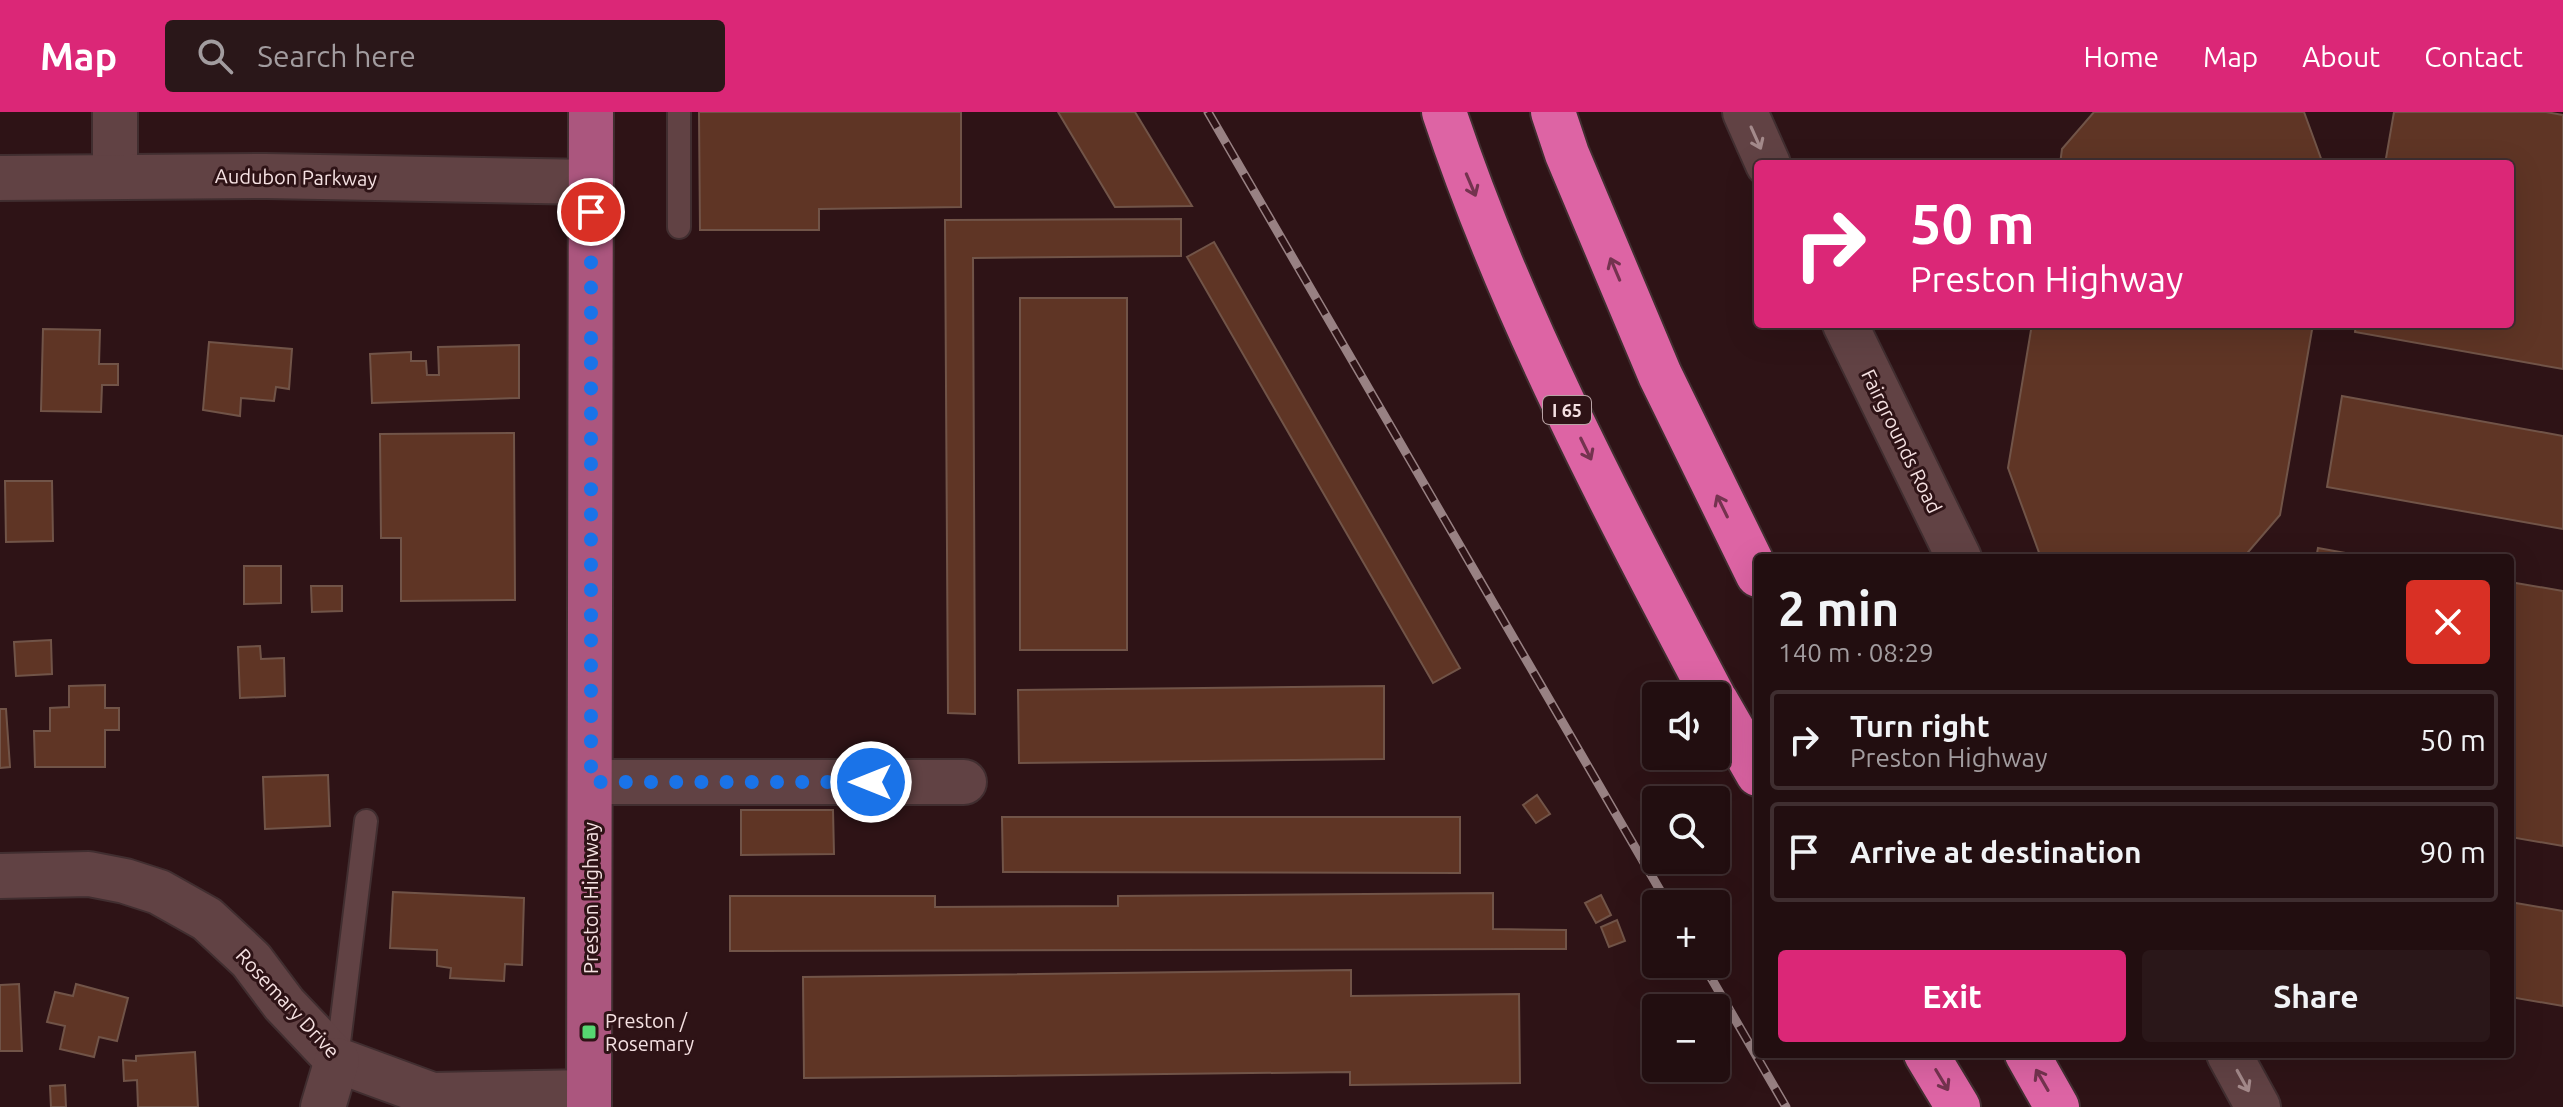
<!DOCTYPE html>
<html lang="en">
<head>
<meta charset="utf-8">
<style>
  :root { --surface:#220e10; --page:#2a1719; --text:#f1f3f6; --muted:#a29c9f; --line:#3f2e30; --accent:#db2777 }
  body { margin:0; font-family:Ubuntu,sans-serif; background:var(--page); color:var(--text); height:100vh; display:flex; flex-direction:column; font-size:30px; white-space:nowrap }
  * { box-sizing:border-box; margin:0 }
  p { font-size:26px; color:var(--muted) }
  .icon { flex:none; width:44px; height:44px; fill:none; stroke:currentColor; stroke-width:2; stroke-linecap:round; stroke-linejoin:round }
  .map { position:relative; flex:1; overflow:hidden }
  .side { position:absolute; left:1754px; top:442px; width:760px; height:504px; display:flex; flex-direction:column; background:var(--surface); border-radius:8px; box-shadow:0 8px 32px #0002,0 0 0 2px var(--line) }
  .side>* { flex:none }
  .hud { position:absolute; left:1754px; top:48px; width:760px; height:168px; border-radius:8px; box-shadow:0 8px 32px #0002,0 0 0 2px var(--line); background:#db2777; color:#fff; overflow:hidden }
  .controls { position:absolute; left:1642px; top:570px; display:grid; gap:16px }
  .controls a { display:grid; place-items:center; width:88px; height:88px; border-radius:8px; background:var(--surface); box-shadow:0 8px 32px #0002,0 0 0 2px var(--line); font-size:40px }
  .pin { position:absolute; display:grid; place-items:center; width:68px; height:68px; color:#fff; margin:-34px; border:4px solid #fff; border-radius:50%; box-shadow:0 2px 8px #0007 }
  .me { position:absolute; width:88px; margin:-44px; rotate:270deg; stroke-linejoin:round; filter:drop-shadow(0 0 6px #0008) }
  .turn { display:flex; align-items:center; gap:28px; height:168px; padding:0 24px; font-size:36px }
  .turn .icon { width:104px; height:104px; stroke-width:2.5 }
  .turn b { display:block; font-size:56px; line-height:68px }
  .round { display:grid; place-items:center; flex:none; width:84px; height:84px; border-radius:8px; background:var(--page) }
  .summary { display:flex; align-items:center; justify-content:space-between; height:136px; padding:0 24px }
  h1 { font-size:48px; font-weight:700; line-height:60px }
  .action { display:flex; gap:16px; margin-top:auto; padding:16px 24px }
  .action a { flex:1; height:92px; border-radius:8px; background:var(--accent); color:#fff; font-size:32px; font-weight:700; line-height:92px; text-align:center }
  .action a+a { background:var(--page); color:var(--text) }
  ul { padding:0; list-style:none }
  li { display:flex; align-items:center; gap:24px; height:100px; margin:0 16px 12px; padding:0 8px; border:4px solid var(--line); border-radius:8px }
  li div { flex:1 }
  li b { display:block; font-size:30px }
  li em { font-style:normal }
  header { display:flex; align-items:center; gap:48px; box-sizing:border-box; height:112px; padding:0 40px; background:var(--accent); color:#fff }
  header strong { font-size:38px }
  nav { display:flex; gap:44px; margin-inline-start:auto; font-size:28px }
  .search { width:560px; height:72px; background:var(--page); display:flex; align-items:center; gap:20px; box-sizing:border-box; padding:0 28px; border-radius:8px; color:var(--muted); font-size:30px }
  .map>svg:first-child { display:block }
  .building { fill:#5f3525; stroke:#715448; stroke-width:2 }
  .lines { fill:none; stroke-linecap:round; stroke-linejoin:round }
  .lane-casing { stroke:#412e30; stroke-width:26 }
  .street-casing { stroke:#412e30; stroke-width:48 }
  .primary-casing { stroke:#412e30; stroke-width:48 }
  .highway-casing { stroke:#412e30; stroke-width:48 }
  .lane { stroke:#614244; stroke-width:22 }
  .street { stroke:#614244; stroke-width:44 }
  .primary { stroke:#ab567e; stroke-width:44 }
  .highway { stroke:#dd64a4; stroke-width:44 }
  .rail-casing { stroke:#988183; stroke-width:9 }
  .rail { stroke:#2e1316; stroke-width:6; stroke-dasharray:18; stroke-linecap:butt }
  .oneway { stroke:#a48a8b }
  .oneway2 { stroke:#74334f }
  .route { stroke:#1a73e8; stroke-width:14; stroke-dasharray:0 25.2 }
  .poi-dot { fill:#56d671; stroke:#2e1316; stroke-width:3 }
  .labels { text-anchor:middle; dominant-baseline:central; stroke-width:6; stroke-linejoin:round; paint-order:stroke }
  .shield { fill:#2e1316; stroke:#b9a3a5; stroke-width:2 }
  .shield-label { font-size:18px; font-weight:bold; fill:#f5e1e2 }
  .street-label { font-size:20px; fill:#f5e1e2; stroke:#2e1316 }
  .poi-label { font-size:20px; fill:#f5e1e2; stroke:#2e1316; text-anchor:start }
</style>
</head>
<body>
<header>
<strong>Map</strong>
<div class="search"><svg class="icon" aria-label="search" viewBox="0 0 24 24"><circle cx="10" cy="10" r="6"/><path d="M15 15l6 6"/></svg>Search here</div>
<nav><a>Home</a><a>Map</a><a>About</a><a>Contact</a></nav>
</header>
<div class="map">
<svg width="2563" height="995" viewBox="0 0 2563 995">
  <rect width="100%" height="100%" fill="#2e1316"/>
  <g class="building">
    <path d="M699,0H961V95L819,97V118H700Z"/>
    <path d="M1058,0H1135L1192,94L1115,95Z"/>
    <path d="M2094,0H2304L2323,52H2060L2062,37Z"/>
    <path d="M2394,0H2546L2563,3V257L2355,220L2356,212H2510V52H2385Z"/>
    <path d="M1181,107V144L973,146L975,602L948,601L945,108Z"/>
    <path d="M1214,130L1460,556L1433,571L1187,145Z"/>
    <rect x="1020" y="186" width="107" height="352"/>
    <path d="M2032,212H2313L2280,403L2243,446H2041L2008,356Z"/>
    <path d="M43,217L100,218L99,252H118V273H102L101,300L41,299Z"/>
    <path d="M209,230L292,237L289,277L276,275L274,289L241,286L240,304L203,298Z"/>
    <path d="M519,233V286L372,291L370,242L411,240V249H426L427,263H439L438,235Z"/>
    <path d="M2342,284L2563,324V417L2327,375Z"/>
    <path d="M514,321L515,488L401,489V426H381L380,322Z"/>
    <path d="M5,369H52L53,429L6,430Z"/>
    <path d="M2318,436L2373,446H2316Z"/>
    <path d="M244,454H281V491L244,492Z"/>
    <path d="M2510,470L2563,479V734L2510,725Z"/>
    <path d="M311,474H342V499L312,500Z"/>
    <path d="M51,528L52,562L16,564L14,530Z"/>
    <path d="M260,534L261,547L284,546L285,584L240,586L238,535Z"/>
    <path d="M105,573V596H119V618H105V655H35L34,619H50V596L69,595V574Z"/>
    <path d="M1384,574V647L1019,651L1018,578Z"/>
    <path d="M0,597H6L10,655L0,656Z"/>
    <path d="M328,663L330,714L265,717L263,665Z"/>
    <path d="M1537,683L1550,702L1536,711L1523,693Z"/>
    <path d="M741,698H833L834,742L741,743Z"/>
    <path d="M1002,705H1460V761L1003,760Z"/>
    <path d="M393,780L524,786L522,853L505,852L504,869L450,866L451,856L437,854V838L390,836Z"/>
    <path d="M1493,781V817L1566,818V837L730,839V784H935V795L1118,794V784Z"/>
    <path d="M1601,783L1611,803L1596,811L1585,791Z"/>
    <path d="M2510,790L2563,799V894L2510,885Z"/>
    <path d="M1617,808L1625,829L1609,835L1601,815Z"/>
    <path d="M1351,858V884L1519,882L1520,971L1350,973V960L804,966L803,865Z"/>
    <path d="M19,872L22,939H0V873Z"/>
    <path d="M76,872L128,886L117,929L99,925L94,945L60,937L65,914L47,910L55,880L73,884Z"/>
    <path d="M195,940L198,995H138L137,968L124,969L123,948L136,949V944Z"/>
    <path d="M65,973L66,995H51L50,974Z"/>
  </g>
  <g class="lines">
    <g class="lane-casing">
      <g id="lane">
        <path d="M679,115V0"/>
        <path d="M337,947L366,709"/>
      </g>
    </g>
    <g class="street-casing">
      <g id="street">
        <path d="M1745,0L1768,52"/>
        <path d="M115,64V0"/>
        <path d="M0,66L266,64L591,70"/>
        <path d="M1845,212L1959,446"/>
        <path d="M591,670H964"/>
        <path d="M0,764L89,762L125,769L159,780L207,807L251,848L284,892L337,948L432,983L589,980"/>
        <path d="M2229,942L2258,995"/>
        <path d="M323,995L337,948"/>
      </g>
    </g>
    <g class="primary-casing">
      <path id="primary" d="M589,995L591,0"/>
    </g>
    <g class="highway-casing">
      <g id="highway">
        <path d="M1444,0C1512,204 1613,395 1713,584"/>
        <path d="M1553,0L1567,42L1660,263L1758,463"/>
        <path d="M1716,589L1758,662"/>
        <path d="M1926,942L1958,995"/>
        <path d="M2027,942L2057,995"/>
      </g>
    </g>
    <use href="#lane" class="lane"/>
    <use href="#street" class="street"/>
    <use href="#primary" class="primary"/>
    <use href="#highway" class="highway"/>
    <g class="rail-casing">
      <g id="rail">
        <path d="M1208,0L1668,792"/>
        <path d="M1703,852L1786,995"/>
      </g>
    </g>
    <use href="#rail" class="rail"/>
  </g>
  <defs><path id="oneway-shaft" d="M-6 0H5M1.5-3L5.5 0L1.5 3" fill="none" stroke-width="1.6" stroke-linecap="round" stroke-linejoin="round" transform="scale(2)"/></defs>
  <g class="oneway">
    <use href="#oneway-shaft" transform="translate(1756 26) rotate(66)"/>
    <use href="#oneway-shaft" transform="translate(2243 969) rotate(61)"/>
  </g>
  <g class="oneway2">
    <use href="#oneway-shaft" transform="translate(1471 73) rotate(67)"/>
    <use href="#oneway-shaft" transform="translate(1615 157) rotate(-113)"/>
    <use href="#oneway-shaft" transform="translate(1586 337) rotate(64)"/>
    <use href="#oneway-shaft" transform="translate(1722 394) rotate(-116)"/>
    <use href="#oneway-shaft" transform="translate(1942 968) rotate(59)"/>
    <use href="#oneway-shaft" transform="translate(2042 968) rotate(-120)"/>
  </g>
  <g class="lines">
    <path class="route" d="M591,100V670H871"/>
  </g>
  <rect class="poi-dot" x="581" y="912" width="16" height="16" rx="4"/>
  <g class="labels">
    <rect class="shield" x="1543" y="284" width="48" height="28" rx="6"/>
    <g class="shield-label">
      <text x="1567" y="298">I 65</text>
    </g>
    <g class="street-label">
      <text transform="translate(296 65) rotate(1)">Audubon Parkway</text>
      <text transform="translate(1902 329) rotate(64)">Fairgrounds Road</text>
      <text transform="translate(590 786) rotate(-90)">Preston Highway</text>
      <text transform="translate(288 891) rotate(47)">Rosemary Drive</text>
    </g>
    <g class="poi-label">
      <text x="605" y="908">Preston /<tspan x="605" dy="23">Rosemary</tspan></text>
    </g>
  </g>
</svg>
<div class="controls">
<a><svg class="icon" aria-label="sound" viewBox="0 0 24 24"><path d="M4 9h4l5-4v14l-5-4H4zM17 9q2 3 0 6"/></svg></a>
<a><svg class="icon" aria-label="search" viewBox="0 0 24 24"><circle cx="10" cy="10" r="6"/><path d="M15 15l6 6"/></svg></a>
<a>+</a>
<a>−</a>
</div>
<div class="pin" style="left:591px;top:100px;background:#d93025"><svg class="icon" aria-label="arrive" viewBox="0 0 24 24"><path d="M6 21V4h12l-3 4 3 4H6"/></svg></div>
<svg class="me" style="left:871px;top:670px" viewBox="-20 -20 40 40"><circle r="17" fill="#1a73e8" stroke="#fff" stroke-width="3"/><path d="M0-11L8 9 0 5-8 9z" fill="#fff"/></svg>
<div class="hud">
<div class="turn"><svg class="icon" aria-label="right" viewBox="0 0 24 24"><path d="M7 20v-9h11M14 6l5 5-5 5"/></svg><div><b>50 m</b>Preston Highway</div></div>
</div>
<section class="side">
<div class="summary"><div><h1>2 min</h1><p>140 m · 08:29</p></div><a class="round" style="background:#d93025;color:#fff"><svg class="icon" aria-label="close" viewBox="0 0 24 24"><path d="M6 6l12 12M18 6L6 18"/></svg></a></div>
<ul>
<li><svg class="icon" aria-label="right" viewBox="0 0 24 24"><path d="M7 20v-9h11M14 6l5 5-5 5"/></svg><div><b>Turn right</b><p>Preston Highway</p></div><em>50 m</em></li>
<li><svg class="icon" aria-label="arrive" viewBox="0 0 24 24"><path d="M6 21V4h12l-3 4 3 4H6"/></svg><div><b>Arrive at destination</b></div><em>90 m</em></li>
</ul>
<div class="action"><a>Exit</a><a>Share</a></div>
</section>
</div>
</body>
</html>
